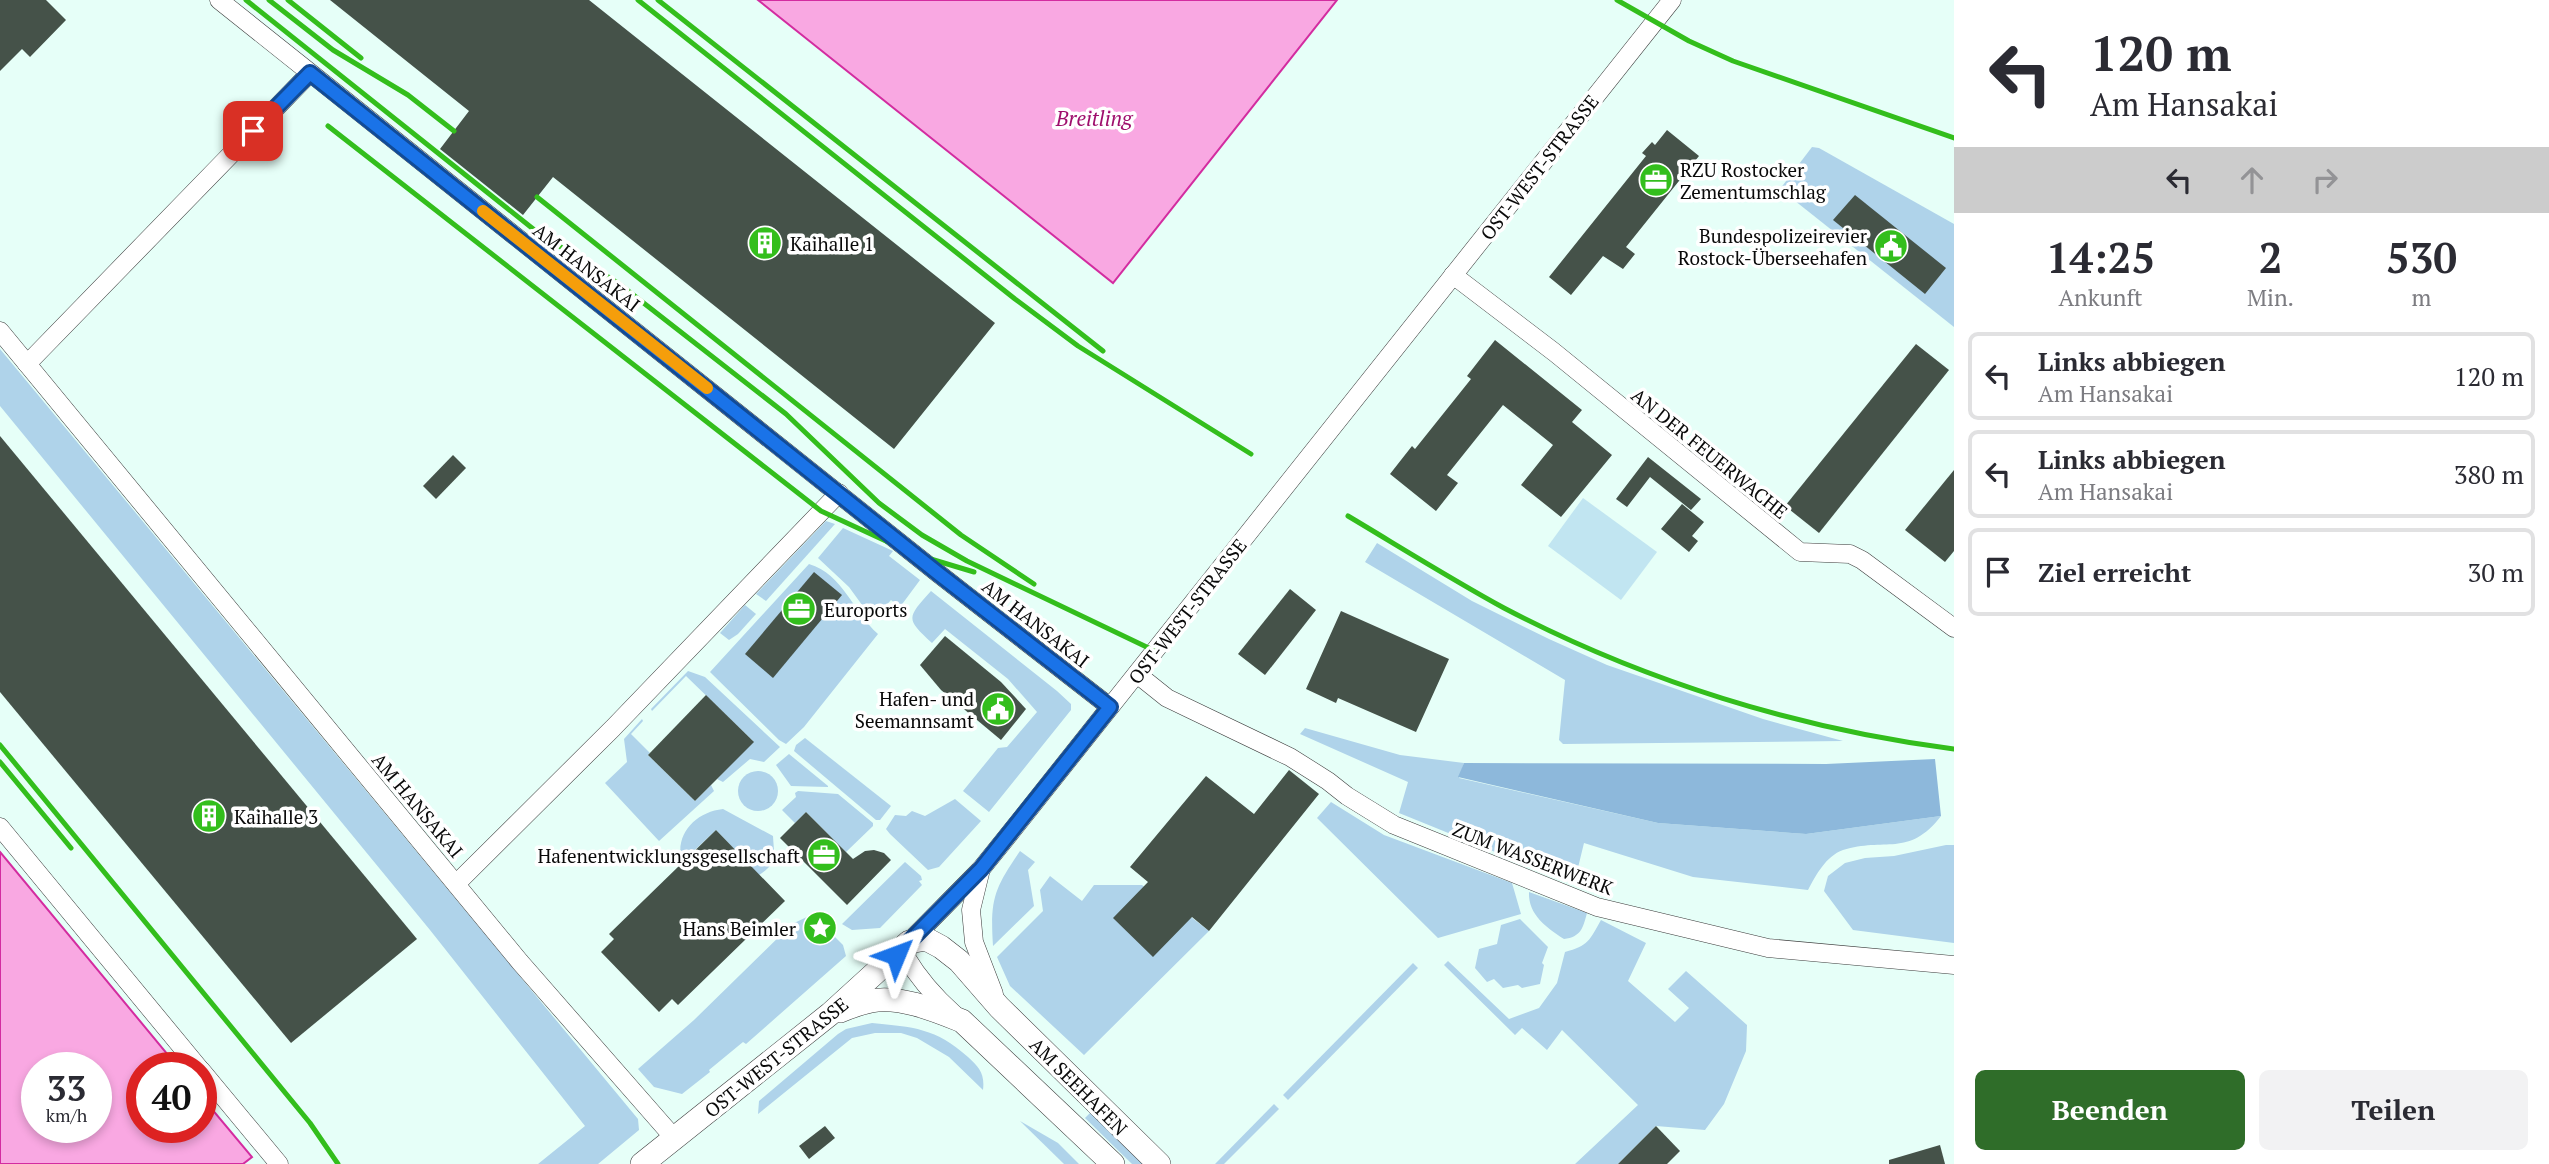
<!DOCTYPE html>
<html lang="de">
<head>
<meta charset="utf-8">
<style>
  :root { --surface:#fff; --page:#f2f2f3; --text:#2b2b33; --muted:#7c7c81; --line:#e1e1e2; --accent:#2f6d29 }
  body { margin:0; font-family:"PT Serif",serif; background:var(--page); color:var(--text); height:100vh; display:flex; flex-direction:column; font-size:26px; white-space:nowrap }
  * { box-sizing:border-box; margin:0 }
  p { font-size:23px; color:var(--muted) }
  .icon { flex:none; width:38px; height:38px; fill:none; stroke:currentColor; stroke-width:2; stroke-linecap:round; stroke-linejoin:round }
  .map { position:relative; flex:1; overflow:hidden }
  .sheet { display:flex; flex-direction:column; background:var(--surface); width:595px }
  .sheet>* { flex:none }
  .banner { background:#fff; color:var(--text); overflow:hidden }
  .speed { position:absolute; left:21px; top:1052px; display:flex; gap:14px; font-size:35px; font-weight:700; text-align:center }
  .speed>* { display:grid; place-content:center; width:91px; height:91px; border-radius:50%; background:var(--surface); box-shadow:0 4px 10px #0003; line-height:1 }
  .speed small { font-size:18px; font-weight:400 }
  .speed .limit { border:10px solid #d22; background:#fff; color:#111 }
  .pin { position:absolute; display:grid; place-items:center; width:60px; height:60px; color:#fff; margin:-30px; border-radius:14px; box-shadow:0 4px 10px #0006 }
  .me { position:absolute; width:77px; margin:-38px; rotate:46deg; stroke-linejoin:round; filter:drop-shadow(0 0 5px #0008) }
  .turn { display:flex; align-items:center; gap:24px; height:147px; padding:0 21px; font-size:32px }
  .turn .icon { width:91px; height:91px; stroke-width:2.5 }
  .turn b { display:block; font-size:49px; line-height:60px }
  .lanes { display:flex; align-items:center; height:66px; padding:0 21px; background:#0003; justify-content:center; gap:35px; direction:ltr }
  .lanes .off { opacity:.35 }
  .eta { display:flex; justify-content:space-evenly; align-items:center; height:119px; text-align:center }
  .eta b { font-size:42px; font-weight:600; line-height:49px }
  .primary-button { display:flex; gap:14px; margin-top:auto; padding:14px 21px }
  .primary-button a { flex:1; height:80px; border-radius:10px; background:var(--accent); color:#fff; font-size:28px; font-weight:600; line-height:80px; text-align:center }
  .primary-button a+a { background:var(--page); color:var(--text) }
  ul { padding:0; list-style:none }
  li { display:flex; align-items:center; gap:21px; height:88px; margin:0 14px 10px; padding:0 7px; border:4px solid var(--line); border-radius:10px }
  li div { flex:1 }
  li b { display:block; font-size:26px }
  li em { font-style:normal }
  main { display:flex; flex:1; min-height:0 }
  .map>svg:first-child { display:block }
  .green { fill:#afd3ea }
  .forest { fill:#8db8db }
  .pitch { fill:#c1e5f1 }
  .water { fill:#f9a8e2; stroke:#d32ca0; stroke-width:2; fill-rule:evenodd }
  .building { fill:#455249 }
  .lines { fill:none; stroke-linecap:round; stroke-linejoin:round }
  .minor-casing { stroke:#3c3c3c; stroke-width:19 }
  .tertiary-casing { stroke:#3c3c3c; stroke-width:24 }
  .minor { stroke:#fff; stroke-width:18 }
  .tertiary { stroke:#fff; stroke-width:23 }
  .rail { stroke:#33be1c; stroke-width:5 }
  .route-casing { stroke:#114b97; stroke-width:18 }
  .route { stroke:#1a73e8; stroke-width:12 }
  .slow { stroke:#f59e0b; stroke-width:12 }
  .labels { text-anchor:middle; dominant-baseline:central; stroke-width:7; stroke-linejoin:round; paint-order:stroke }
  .street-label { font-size:19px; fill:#090909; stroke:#fff }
  .poi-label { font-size:19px; fill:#090909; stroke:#fff; text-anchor:start }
  .water-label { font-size:21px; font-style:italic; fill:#9f0f6d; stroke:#fff }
</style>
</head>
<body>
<main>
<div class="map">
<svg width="1954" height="1164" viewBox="0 0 1954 1164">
  <rect width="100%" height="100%" fill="#e6fff8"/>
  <g class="green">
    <path d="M1812,147L1819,148L1954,224V327L1780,189Z"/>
    <path d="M0,349L638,1119L639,1130L598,1164H538L585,1126L430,930L0,406Z"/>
    <path d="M826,521L835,524L766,601L756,594Z"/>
    <path d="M843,528L893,551L889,556L920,580L900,607L891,600L873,620L849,587L818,558Z"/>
    <path d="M1377,543L1472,601L1549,639L1607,665L1763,719L1843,741L1563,744L1559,740L1565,680L1365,562Z"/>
    <path d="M809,564C843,574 853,612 878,634L804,727L786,744L779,740L710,672Z"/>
    <path d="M931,591L1057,691L1071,704V710L989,812L963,791L998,748L1007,747L1037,712L1008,679L945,629L932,643C905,618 907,618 931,591Z"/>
    <path d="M745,605L756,614L738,634L729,640L720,633Z"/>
    <path d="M688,671L705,677L780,747L764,762L750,759L723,782L717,779L753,741L686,676L652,711L651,709Z"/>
    <path d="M642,719L643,721L631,734L650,753L648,755L695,801L711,785L714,791L659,841L605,783L627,762L624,739Z"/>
    <path d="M1305,728L1400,755L1464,763L1459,778L1658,823L1806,834L1941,816C1909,858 1884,837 1843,850C1826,856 1816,875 1808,890L1693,877L1584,843L1574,884L1399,813L1408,782L1300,734Z"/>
    <path d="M805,738L891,806L880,820H876L794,751L796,745Z"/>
    <path d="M789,754L828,786V787L791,786L776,765Z"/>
    <circle cx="758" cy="791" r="20"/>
    <path d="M798,791L838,794L873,823V826L846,852L806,812L795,823L782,810L796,797L795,793Z"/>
    <path d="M955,799L981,821L939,867L928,870L890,834L886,829L895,815L906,816L912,811L925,816Z"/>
    <path d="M1331,802L1384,835L1512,883L1521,914L1438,938L1317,818Z"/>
    <path d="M723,809L773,836C774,856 778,863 759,875L716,830L682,862C674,834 696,812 723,809Z"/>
    <path d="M1946,845H1954V943L1853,930L1824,891L1828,876L1845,863L1865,858L1894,856Z"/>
    <path d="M1020,851L1035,862L1028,870L1034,906L993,946C990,899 994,889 1020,851Z"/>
    <path d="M905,862L921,876L922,880L919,881L922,885L880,928L852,930L842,924Z"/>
    <path d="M1050,876L1082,901L1094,885H1142L1177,913L1182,910L1209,931L1084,1055L1010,986L997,957L1043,911L1040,890Z"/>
    <path d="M1529,892L1587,913C1583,928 1581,937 1564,939C1547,928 1528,915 1529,892Z"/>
    <path d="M809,916L815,917L843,945L846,956L746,1044L743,1042L709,1070L710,1072L682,1094L654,1087L638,1069L694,1020L792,924Z"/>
    <path d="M1520,919L1548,947L1542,963L1544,965L1540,984L1522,988L1518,985L1503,988L1494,979L1487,982L1475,968L1479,949L1497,944L1501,925Z"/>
    <path d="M1601,920L1646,943L1628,981L1675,1022L1689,1008L1668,989L1686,971L1747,1025L1746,1051L1724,1104L1705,1130L1656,1126L1618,1164H1575L1638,1105L1562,1030L1547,1050L1522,1028L1515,1035L1444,965L1448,961L1509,1019L1539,1008L1557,983L1565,952C1588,946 1590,940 1601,920Z"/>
    <path d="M1413,963L1418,968L1288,1100L1283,1095Z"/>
    <path d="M872,1023C913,1027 936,1028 968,1057C979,1067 985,1074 983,1090L949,1057L917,1038L901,1033H875L852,1038L758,1114L759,1101L838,1034L846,1029Z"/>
    <path d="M1274,1104L1279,1109L1224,1164H1215Z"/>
    <path d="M1092,1111L1147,1164H1132L1085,1118Z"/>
    <path d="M1020,1121L1058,1143L1079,1164H1064Z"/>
  </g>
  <path class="forest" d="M1935,759L1941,816L1806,834L1658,823L1458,777L1464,763L1826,764Z"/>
  <path class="pitch" d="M1583,498L1657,552L1621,600L1548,546Z"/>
  <g class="water">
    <path d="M758,0H1337L1113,283Z"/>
    <path d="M0,852L178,1067L142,1068V1127H201V1096L252,1157L243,1164H0ZM37,1068H96V1127H37Z"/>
  </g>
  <g class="building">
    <path d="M0,0H46L66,20L30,57L22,49L0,71Z"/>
    <path d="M330,0H589L995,323L894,449L553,177L523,215L440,149L469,111Z"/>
    <path d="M1667,130L1699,156L1626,247L1635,254L1623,269L1603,256L1571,295L1549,277L1646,156L1642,153L1652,142L1655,145Z"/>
    <path d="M1855,195L1946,268L1925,294L1833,220Z"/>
    <path d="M1495,340L1582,410L1572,422L1612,455L1561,517L1521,485L1553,445L1503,405L1447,475L1458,483L1436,511L1390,474L1412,446L1415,449L1471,379L1467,376Z"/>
    <path d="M1916,344L1949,370L1819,533L1785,506Z"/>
    <path d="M0,436L417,939L291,1043L0,692Z"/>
    <path d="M453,455L466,468L436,499L423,486Z"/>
    <path d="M1648,457L1701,499L1691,510L1650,477L1627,507L1616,499Z"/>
    <path d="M1954,470V551L1945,562L1905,530Z"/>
    <path d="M1682,504L1704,522L1692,536L1698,541L1689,552L1661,529Z"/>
    <path d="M814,572L842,595L773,678L745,654Z"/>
    <path d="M1290,589L1316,610L1265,675L1238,654Z"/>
    <path d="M1341,611L1449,659L1416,732L1338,698L1336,703L1306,689Z"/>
    <path d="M945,636L1001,682L1026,709L1001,740L941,690L920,665Z"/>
    <path d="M706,695L754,742L695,801L648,755Z"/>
    <path d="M1289,770L1319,794L1209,931L1192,917L1153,957L1113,918L1148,882L1130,867L1206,776L1254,814Z"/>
    <path d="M806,812L853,859L865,851L874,850L884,853L891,860L847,905L780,838Z"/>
    <path d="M716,830L785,901L678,1005L672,999L659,1012L601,952L614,939L609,934Z"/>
    <path d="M825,1126L835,1138L809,1159L799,1146Z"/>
    <path d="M1656,1126L1680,1151L1667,1164H1618Z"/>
    <path d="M1940,1145L1945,1164H1889V1160Z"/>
  </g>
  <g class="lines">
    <g class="minor-casing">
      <g id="minor">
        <path d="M219,0L939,574L1110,707"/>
        <path d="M1453,275L1554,352L1800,552L1850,554L1862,560L1954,628"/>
        <path d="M0,331L520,962L675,1139"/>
        <path d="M27,364L310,73"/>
        <path d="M1137,674L1167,698L1290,757L1328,781L1347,796L1394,825L1597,907L1768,948L1954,965"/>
        <path d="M0,827L199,1068"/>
        <path d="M981,869L971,910L974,942L994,994"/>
        <path d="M456,884L613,728L839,493"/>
        <path d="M954,1014C935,997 919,979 906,957L909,942L981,869L1006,838L1672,0"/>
        <path d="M201,1070L279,1164"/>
      </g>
    </g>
    <g class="tertiary-casing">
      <g id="tertiary">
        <path d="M840,1011C850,1007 861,1003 871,1001C899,995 937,1011 962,1021L1113,1164"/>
        <path d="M642,1164L830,1014L909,942L926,939L941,947L959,961L999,1007L1159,1164"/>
      </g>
    </g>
    <use href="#minor" class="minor"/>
    <use href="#tertiary" class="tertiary"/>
    <g class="rail">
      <path d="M246,0L537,232L618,283L786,414L879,503L922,535L967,561L1155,651"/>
      <path d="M269,0L333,50L408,95L454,131"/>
      <path d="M288,0L361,58"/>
      <path d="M638,0L1015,299L1078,346L1251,454"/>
      <path d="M658,0L1103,351"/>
      <path d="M1617,0L1689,41L1733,61L1954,138"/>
      <path d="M328,126L821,511L914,554L974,572"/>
      <path d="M537,197L961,535L1034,584"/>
      <path d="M1348,516C1400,547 1451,579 1504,608C1643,681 1798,729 1954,749"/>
      <path d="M0,745L310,1123L338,1164"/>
      <path d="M0,762L71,848"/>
    </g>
  </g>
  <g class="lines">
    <g class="route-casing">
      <path id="route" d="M253,131L310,73L939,574L1110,707L981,869L896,955"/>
    </g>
    <use href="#route" class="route"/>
    <path class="slow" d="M483,211L707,388"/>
  </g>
  <defs>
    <g id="office-disc" transform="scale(1.75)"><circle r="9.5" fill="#33be1c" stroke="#fff"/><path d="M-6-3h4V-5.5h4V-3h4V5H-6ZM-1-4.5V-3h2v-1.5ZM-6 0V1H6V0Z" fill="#fff"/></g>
    <g id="building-disc" transform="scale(1.75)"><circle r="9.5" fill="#33be1c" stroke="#fff"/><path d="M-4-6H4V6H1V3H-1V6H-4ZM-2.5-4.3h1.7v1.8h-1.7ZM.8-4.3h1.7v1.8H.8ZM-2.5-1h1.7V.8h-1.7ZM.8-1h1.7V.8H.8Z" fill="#fff"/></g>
    <g id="civic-disc" transform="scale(1.75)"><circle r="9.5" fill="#33be1c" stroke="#fff"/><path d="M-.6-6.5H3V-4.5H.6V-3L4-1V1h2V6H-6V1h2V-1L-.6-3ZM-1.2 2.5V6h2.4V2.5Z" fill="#fff"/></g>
    <g id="sight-disc" transform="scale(1.75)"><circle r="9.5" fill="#33be1c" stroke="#fff"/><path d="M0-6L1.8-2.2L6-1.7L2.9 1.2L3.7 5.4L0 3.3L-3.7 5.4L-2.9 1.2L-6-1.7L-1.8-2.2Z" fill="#fff"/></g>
  </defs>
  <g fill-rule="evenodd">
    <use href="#office-disc" x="1656" y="180"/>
    <use href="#building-disc" x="765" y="243"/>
    <use href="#civic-disc" x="1891" y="246"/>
    <use href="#office-disc" x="799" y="609"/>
    <use href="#civic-disc" x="998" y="709"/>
    <use href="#building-disc" x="209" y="816"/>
    <use href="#office-disc" x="824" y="855"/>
    <use href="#sight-disc" x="820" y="928"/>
  </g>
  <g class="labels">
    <g class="street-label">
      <text transform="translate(1539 167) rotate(-52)">OST-WEST-STRASSE</text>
      <text transform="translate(587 267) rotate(38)">AM HANSAKAI</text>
      <text transform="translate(1710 453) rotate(39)">AN DER FEUERWACHE</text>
      <text transform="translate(1187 611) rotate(-52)">OST-WEST-STRASSE</text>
      <text transform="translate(1036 623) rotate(38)">AM HANSAKAI</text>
      <text transform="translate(418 805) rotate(50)">AM HANSAKAI</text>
      <text transform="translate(1533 858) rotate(21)">ZUM WASSERWERK</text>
      <text transform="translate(776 1057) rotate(-39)">OST-WEST-STRASSE</text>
      <text transform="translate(1079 1086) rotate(45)">AM SEEHAFEN</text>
    </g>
    <g class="poi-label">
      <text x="1680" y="169">RZU Rostocker<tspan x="1680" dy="22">Zementumschlag</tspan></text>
      <text x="1867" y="235" text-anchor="end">Bundespolizeirevier<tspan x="1867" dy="22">Rostock-Überseehafen</tspan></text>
      <text x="790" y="243">Kaihalle 1</text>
      <text x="824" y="609">Euroports</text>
      <text x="974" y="698" text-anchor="end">Hafen- und<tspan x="974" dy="22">Seemannsamt</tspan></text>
      <text x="234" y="816">Kaihalle 3</text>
      <text x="800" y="855" text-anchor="end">Hafenentwicklungsgesellschaft</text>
      <text x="796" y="928" text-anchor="end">Hans Beimler</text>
    </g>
    <g class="water-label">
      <text x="1094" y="118">Breitling</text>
    </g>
  </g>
</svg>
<div class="speed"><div>33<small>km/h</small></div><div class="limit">40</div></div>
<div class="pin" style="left:253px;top:131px;background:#d93025"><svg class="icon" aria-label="arrive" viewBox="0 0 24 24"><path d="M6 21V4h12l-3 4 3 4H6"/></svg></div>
<svg class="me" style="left:896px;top:955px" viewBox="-20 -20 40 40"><path d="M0-17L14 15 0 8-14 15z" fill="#1a73e8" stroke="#fff" stroke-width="4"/></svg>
</div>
<section class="sheet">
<div class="banner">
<div class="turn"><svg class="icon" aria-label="left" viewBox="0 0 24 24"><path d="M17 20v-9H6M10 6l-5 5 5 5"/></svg><div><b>120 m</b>Am Hansakai</div></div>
<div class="lanes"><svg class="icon" aria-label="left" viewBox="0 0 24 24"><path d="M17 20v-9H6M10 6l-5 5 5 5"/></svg><svg class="icon off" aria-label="ahead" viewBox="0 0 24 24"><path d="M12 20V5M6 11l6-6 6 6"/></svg><svg class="icon off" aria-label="right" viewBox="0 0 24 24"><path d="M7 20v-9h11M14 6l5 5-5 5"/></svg></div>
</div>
<div class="eta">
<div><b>14:25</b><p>Ankunft</p></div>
<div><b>2</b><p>Min.</p></div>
<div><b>530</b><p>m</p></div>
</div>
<ul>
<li><svg class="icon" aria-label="left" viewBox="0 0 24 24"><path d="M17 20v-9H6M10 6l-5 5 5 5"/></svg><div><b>Links abbiegen</b><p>Am Hansakai</p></div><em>120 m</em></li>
<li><svg class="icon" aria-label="left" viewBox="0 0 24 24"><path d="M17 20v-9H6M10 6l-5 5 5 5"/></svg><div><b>Links abbiegen</b><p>Am Hansakai</p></div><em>380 m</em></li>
<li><svg class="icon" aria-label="arrive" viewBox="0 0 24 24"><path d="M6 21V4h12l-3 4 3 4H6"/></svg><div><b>Ziel erreicht</b></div><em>30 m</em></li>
</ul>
<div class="primary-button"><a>Beenden</a><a>Teilen</a></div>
</section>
</main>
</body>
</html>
